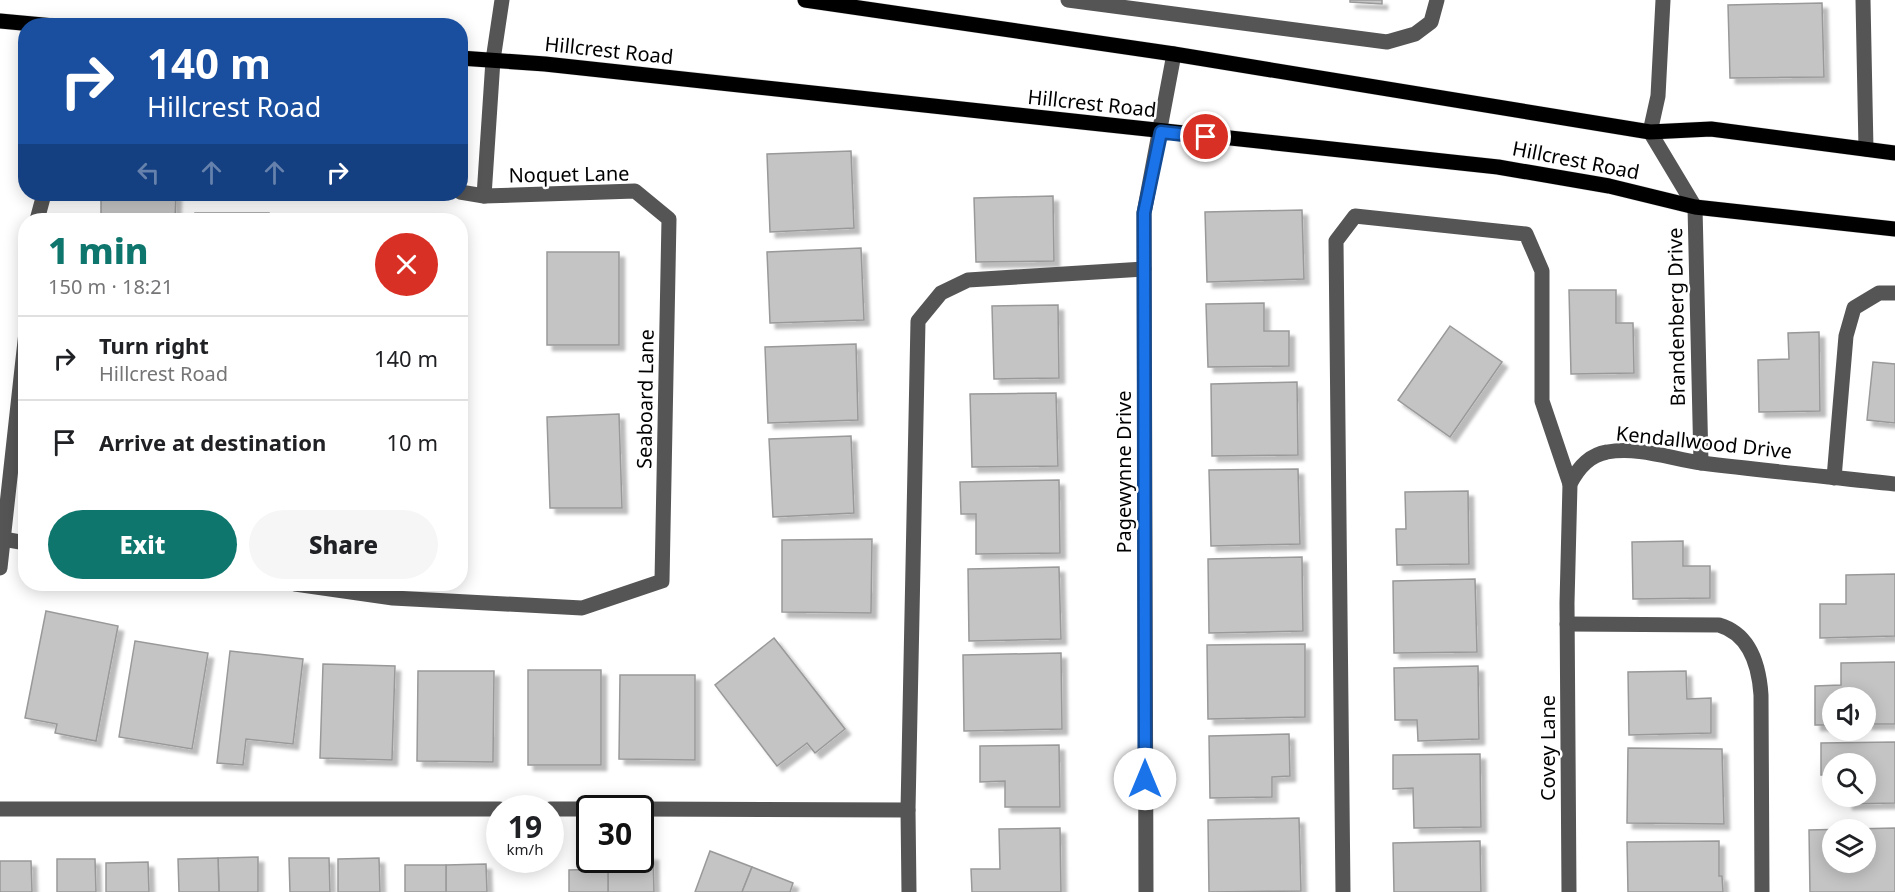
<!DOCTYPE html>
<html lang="en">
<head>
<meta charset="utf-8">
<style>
  :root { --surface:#fff; --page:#f6f6f6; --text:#202124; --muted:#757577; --line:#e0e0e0; --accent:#0f766e }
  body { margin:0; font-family:"Noto Sans",sans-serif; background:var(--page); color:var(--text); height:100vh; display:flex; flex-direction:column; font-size:22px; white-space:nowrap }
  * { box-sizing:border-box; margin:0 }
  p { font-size:20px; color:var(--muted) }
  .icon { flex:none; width:33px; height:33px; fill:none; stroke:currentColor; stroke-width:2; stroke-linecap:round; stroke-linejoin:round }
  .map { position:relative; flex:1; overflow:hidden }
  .side { position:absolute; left:18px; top:213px; width:450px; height:378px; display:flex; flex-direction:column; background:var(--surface); border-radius:24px; box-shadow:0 3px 15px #0003 }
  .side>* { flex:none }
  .banner { position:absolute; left:18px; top:18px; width:450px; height:183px; border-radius:24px; box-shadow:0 3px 15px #0003; background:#1a4fa0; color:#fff; overflow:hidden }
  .controls { position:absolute; left:1822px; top:687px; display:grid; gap:12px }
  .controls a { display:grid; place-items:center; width:54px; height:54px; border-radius:50%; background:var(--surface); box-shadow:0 3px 15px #0003; font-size:30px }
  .speed { position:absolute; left:486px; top:795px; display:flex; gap:12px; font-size:30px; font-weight:700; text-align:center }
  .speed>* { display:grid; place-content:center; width:78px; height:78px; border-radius:50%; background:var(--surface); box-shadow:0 3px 15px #0003; line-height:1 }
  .speed small { font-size:15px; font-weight:400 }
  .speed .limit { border:3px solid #111; border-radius:9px; background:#fff; color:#111 }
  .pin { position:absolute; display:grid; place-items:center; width:51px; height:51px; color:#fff; margin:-26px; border:3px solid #fff; border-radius:50%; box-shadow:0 2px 6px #0007 }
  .me { position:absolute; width:66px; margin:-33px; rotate:0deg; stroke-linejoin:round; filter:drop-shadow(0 0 4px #0008) }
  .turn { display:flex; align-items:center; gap:21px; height:126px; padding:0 30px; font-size:27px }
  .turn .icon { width:78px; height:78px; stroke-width:2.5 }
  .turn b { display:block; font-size:42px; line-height:51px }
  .lanes { display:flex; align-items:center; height:57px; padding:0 30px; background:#0003; justify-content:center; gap:30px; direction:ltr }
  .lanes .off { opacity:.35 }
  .round { display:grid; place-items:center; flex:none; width:63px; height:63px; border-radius:32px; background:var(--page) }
  .headline { display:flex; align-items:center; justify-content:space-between; height:102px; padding:0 30px }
  h1 { font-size:36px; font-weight:800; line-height:45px; color:var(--accent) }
  .cta { display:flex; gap:12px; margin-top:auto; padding:12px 30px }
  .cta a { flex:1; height:69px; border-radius:36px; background:var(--accent); color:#fff; font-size:24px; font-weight:800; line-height:69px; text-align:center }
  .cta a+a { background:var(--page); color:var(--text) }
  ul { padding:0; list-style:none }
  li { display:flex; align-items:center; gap:18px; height:84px; padding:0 30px; border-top:2px solid var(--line) }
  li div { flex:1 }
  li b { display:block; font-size:22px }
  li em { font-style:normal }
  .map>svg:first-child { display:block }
  .building { fill:#c4c4c4; stroke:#999; stroke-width:1.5; fill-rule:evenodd; filter:url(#shadow) }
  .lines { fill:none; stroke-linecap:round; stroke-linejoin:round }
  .major-casing { stroke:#dbdbdb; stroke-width:16 }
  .minor { stroke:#555; stroke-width:15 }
  .major { stroke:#000; stroke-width:15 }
  .route-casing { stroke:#114b97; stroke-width:15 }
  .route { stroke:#1a73e8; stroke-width:10 }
  .labels { text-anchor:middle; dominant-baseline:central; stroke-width:5; stroke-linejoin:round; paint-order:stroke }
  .street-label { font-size:20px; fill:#000; stroke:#fff }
</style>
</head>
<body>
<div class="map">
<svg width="1895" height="892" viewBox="0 0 1895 892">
  <defs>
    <filter id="shadow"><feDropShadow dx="5.5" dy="5.5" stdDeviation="1.5" flood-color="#0004"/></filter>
  </defs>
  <rect width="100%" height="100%" fill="#fff"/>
  <g class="building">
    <path d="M1350,0H1382V4L1350,2Z"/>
    <path d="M1822,3L1824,77L1730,78L1728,5Z"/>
    <path d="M851,151L854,228L770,232L767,154Z"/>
    <path d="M101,194H176L175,220H101Z"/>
    <path d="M1053,196L1054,261L976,262L974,198Z"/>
    <path d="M1302,210L1304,279L1207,282L1205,212Z"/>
    <rect x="195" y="213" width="74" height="7"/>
    <path d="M861,248L864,320L770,323L767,252Z"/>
    <rect x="547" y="252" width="72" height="93"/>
    <path d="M1569,290H1616V323H1633L1634,373L1571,374Z"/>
    <path d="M1264,303V331H1289V366L1208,367L1206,304Z"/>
    <path d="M1058,305L1059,378L994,379L992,306Z"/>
    <path d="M1450,326L1502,362L1450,437L1398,400Z"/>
    <path d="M1819,332L1820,411L1759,412L1758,360L1789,359L1788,333Z"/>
    <path d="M856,344L858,420L768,423L765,347Z"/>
    <path d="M1873,362L1895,364V423L1867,420Z"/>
    <path d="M1297,382L1298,455L1212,456L1211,384Z"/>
    <path d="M1056,393L1058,466L972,467L970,394Z"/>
    <path d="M619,414L622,508H550L547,417Z"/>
    <path d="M851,436L854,513L773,517L769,439Z"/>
    <path d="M1298,469L1300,544L1211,546L1209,470Z"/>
    <path d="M1059,480L1060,553L976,554V514H961L960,482Z"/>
    <path d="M1468,491L1469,564L1397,565L1396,529H1406L1405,492Z"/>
    <path d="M872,539L871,613L782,612V540Z"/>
    <path d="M1683,541V566H1710V598L1633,599L1632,542Z"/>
    <path d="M1302,557L1303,631L1209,633L1208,559Z"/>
    <path d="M1059,567L1061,639L969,641L968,569Z"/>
    <path d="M1895,574V636L1820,638V604H1846V575Z"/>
    <path d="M1475,579L1477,652L1394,653L1393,581Z"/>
    <path d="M46,611L118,626L96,741L55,733L57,724L25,718Z"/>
    <path d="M774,638L845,729L815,753L807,743L777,766L715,685Z"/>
    <path d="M135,641L208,653L192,749L119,737Z"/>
    <path d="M1305,644V717L1208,719L1207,645Z"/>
    <path d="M230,651L303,659L293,744L246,739L243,765L217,763Z"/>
    <path d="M1061,653L1062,729L964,731L963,655Z"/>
    <path d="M1895,662V724H1866V698H1833V725H1815V686L1841,685V663Z"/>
    <path d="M323,664L395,666L392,760L320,758Z"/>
    <path d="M1478,666L1479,739L1418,741L1417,720H1395L1394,668Z"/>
    <rect x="528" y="670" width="73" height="95"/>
    <path d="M418,671H494L493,762L417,761Z"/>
    <path d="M1686,671L1687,699L1711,698V733L1629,735L1628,672Z"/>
    <path d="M620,675H695V760L619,759Z"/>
    <path d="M1289,734L1290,776L1272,777V797L1210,798L1209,736Z"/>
    <path d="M1895,742V803L1847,804V796H1866V764H1833V775H1821V743Z"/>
    <path d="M1059,745L1060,807H1005V781L980,782V746Z"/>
    <path d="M1628,748L1722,749L1724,824L1627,823Z"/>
    <path d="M1480,754L1481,827L1414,828L1413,788L1393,789V755Z"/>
    <path d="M1299,818L1301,891L1209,892L1208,820Z"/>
    <path d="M1060,828L1061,892H972L971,869H1000L999,829Z"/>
    <path d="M1895,828V892H1810L1809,830ZM1833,830H1866V862H1833Z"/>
    <path d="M1480,841L1481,892H1394L1393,843Z"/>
    <path d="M1719,841V876H1722L1723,892H1628L1627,842Z"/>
    <path d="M710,851L752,867L742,892H695Z"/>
    <path d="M640,855H653L654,892H608V860H640Z"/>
    <path d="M258,857V892H219L218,858Z"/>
    <path d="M218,858L219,892H179L178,859Z"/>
    <path d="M289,858H329L330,892H290Z"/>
    <path d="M379,858L380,892H338V859Z"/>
    <path d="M57,859H95L96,892H57Z"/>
    <path d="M0,861H31L32,892H0Z"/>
    <path d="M148,862L149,892H106V863Z"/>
    <path d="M486,864L487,892H446V865Z"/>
    <rect x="405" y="865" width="41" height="27"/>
    <path d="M752,867L793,883L790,892H742Z"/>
    <path d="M608,869V892H569V870Z"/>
  </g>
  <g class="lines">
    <g class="major-casing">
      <g id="major">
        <path d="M805,0L1174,54L1650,132L1711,129L1895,153"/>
        <path d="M0,21L54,26"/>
        <path d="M460,58L545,64L1498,167L1609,186L1695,207L1895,229"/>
      </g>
    </g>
    <g class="minor">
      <path d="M1068,0L1387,42L1415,34L1431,22L1437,0"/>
      <path d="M1663,0L1658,96L1650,132L1695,207L1701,463"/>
      <path d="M1863,0L1866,149"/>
      <path d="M484,196L493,60L502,0"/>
      <path d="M37,220L44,194"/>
      <path d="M1834,478L1846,336L1854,308L1879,293H1895"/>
      <path d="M3,539L26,543"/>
      <path d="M0,568L26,332"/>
      <path d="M295,584L393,598L582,608L662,581L669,219L635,191L484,196L460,192"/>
      <path d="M1567,624L1719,625C1750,634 1759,665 1761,695L1762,892"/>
      <path d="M0,809H500"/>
      <path d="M550,809H590"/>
      <path d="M640,809L908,810"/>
      <path d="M909,892L908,810L918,321L941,293L968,280L1144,269"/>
      <path d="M1146,892L1144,213L1174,54"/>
      <path d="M1343,892L1336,241L1355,216L1526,234L1542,271V401L1570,484"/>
      <path d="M1569,892L1567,603L1570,484C1578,468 1589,455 1607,452C1638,446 1672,459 1702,463C1766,471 1831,477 1895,484"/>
    </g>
    <use href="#major" class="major"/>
  </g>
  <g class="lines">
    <g class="route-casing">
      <path id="route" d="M1145,779L1144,213L1161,132L1206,137"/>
    </g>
    <use href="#route" class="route"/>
  </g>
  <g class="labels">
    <g class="street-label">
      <text transform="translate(609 50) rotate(6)">Hillcrest Road</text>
      <text transform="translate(1092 103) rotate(6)">Hillcrest Road</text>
      <text transform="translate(1576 160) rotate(11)">Hillcrest Road</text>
      <text transform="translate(569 174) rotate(-1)">Noquet Lane</text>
      <text transform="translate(1676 317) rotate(-91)">Brandenberg Drive</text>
      <text transform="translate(645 399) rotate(-89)">Seaboard Lane</text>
      <text transform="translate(1704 442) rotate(6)">Kendallwood Drive</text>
      <text transform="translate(1123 472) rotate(-90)">Pagewynne Drive</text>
      <text transform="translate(1547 748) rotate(-90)">Covey Lane</text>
    </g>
  </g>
</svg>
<div class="controls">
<a><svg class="icon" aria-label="sound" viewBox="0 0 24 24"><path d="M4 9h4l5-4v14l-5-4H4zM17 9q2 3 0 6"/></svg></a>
<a><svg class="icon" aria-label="search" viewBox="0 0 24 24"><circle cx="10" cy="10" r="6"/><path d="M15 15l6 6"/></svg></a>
<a><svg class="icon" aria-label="layers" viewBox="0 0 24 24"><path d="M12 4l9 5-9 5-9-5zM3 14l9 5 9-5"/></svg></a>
</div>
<div class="speed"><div>19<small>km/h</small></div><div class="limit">30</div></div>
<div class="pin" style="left:1206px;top:137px;background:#d93025"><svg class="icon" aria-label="arrive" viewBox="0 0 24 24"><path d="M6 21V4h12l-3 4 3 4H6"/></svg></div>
<svg class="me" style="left:1145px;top:779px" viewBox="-20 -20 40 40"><circle r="19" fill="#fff"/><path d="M0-13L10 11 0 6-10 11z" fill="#1a73e8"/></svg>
<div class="banner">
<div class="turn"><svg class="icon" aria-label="right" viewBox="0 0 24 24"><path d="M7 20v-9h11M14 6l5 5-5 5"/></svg><div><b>140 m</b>Hillcrest Road</div></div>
<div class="lanes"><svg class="icon off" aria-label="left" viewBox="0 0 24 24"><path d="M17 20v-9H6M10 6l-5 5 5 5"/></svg><svg class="icon off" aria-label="ahead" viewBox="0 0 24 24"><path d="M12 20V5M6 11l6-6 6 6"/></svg><svg class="icon off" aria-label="ahead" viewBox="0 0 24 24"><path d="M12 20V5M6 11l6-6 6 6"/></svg><svg class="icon" aria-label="right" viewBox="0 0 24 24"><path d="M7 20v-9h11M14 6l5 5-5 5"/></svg></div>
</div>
<section class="side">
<div class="headline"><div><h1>1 min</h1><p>150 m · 18:21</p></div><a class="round" style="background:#d93025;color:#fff"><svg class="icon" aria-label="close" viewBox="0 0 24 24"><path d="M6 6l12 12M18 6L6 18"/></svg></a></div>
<ul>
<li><svg class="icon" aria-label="right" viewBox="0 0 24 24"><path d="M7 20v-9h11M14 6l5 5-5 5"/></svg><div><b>Turn right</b><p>Hillcrest Road</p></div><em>140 m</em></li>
<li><svg class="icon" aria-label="arrive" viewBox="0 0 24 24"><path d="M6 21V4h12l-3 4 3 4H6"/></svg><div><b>Arrive at destination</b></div><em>10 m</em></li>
</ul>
<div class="cta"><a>Exit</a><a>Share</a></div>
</section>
</div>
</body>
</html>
